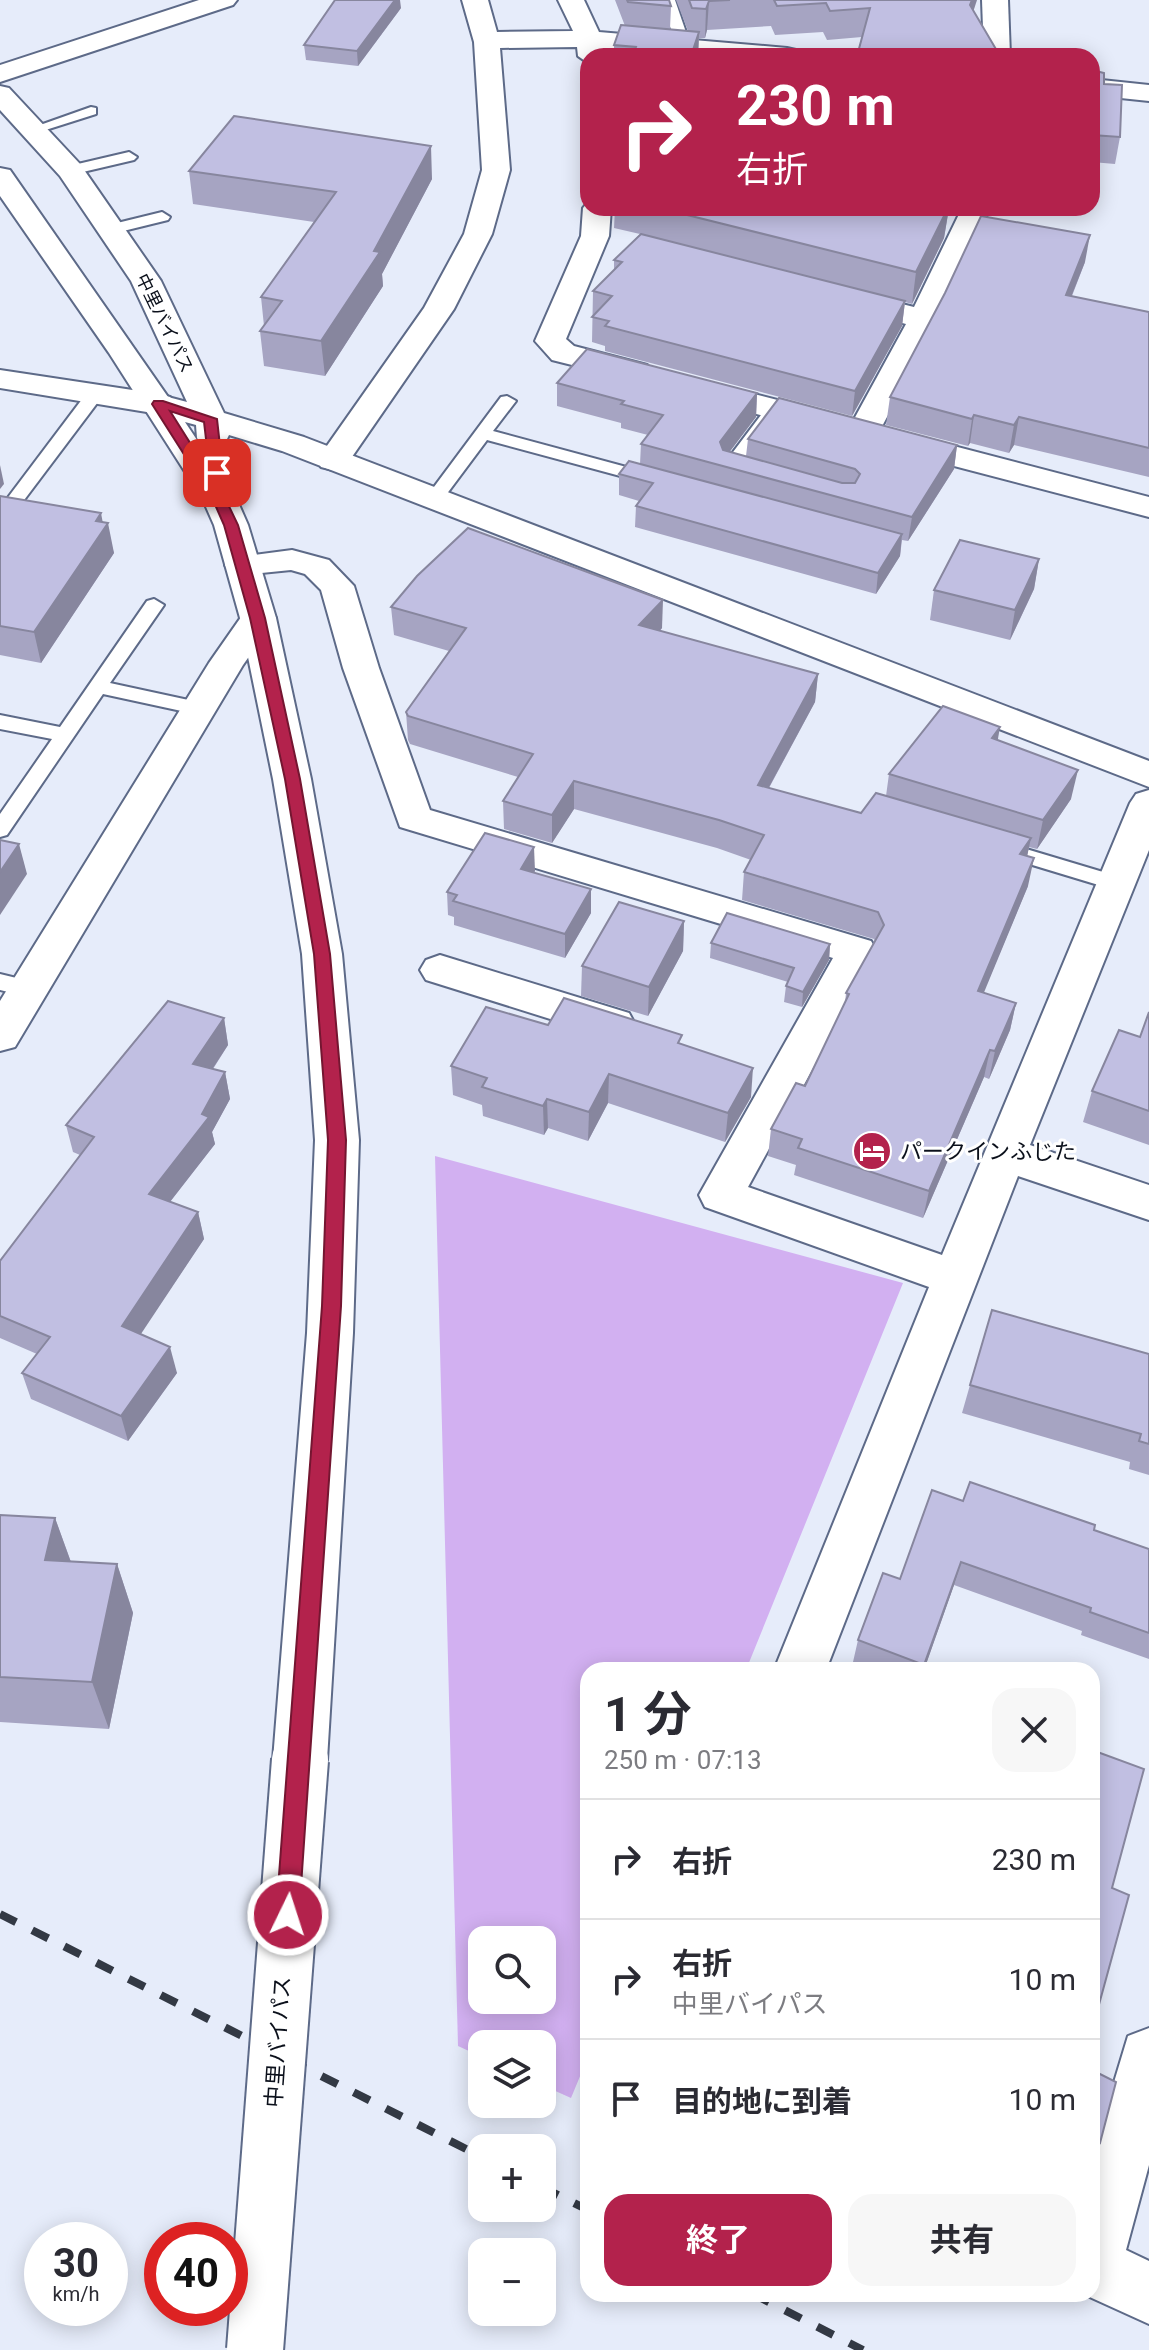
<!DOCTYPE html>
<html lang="ja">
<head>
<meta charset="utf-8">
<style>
  :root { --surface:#fff; --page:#f7f7f7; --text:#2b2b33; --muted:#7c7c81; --line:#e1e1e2; --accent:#b3224c }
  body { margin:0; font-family:Roboto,"Noto Sans JP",sans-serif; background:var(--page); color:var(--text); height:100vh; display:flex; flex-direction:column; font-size:30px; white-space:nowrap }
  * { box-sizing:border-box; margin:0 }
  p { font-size:26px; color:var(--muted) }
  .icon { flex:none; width:44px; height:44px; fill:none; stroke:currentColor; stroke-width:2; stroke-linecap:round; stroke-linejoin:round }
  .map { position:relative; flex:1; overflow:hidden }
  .details { position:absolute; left:580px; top:1662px; width:520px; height:640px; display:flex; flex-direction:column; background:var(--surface); border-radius:24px; box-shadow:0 4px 20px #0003 }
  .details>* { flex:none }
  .banner { position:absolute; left:580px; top:48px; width:520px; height:168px; border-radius:24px; box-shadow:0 4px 20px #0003; background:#b3224c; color:#fff; overflow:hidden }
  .fabs { position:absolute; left:468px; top:1926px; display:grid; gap:16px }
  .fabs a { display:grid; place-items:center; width:88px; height:88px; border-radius:16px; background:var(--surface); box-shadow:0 4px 20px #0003; font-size:40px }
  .speed { position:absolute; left:24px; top:2222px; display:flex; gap:16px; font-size:40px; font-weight:700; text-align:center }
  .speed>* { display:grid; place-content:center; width:104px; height:104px; border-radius:50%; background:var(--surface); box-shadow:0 4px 20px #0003; line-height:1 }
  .speed small { font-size:20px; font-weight:400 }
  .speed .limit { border:12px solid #d22; background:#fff; color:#111 }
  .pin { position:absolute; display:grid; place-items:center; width:68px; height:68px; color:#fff; margin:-34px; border-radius:16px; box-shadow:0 4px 12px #0006 }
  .me { position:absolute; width:88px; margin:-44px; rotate:4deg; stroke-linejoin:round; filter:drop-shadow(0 0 6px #0008) }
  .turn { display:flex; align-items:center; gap:28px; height:168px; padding:0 24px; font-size:36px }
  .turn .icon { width:104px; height:104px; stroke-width:2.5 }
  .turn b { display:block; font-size:56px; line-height:68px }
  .round { display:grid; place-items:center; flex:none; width:84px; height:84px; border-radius:24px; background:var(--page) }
  .head { display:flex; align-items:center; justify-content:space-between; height:136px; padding:0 24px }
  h1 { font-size:48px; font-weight:700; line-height:60px }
  .cta { display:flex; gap:16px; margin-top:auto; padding:16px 24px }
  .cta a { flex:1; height:92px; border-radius:24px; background:var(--accent); color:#fff; font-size:32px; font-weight:700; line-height:92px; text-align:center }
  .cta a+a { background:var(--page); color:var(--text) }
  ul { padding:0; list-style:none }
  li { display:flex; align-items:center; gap:24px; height:120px; padding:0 24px; border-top:2px solid var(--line) }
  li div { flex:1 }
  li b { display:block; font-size:30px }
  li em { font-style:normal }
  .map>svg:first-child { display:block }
  .green { fill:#d2b0f1; fill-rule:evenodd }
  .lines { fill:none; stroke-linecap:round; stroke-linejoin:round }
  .lane-casing { stroke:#5d6a88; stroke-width:4 }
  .street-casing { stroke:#5d6a88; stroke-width:4 }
  .secondary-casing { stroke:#5d6a88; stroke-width:4 }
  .lane { fill:#fff; fill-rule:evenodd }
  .street { fill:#fff; fill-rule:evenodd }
  .secondary { fill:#fff; fill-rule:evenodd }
  .rail { stroke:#333944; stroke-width:8; stroke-dasharray:18 18; stroke-linecap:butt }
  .secondary-bridge-casing { stroke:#5d6a88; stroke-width:60; stroke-linecap:butt }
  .secondary-bridge { stroke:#fff; stroke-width:56 }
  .wall { fill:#a6a4c2 }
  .shaded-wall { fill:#87869e }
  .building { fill:#c1bfe2; stroke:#87869e; stroke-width:2 }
  .route { fill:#b3224c; stroke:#741631; stroke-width:2 }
  .labels { text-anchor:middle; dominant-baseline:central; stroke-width:6; stroke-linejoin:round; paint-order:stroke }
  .far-street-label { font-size:18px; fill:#0b101b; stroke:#fff }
  .poi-label { font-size:22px; fill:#0b101b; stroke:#fff; text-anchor:start }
  .street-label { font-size:22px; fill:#0b101b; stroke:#fff }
</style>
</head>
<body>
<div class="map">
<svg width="1149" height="2350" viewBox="0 0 1149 2350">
  <rect width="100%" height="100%" fill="#e6ecfa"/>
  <path class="green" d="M435,1156L903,1283L746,1670H588V2057L571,2098L542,2085V2044H482V2057L458,2046ZM482,1940H542V2000H482Z"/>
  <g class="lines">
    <g class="lane-casing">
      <g id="lane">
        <path d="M661,0H675L691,47L689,50L684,51L677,47Z"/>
        <path d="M91,107L96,108V114L33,134L26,130Z"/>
        <path d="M129,152L137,157L134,160L70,175L62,170L65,167Z"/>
        <path d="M162,212L170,217L168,220L111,234L103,229L105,226Z"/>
        <path d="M95,389L104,394L6,524L0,525V508L89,390Z"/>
        <path d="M507,396L516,401L493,431L656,475L659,479L650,484L487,440L440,503H428L425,499L428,495L501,397Z"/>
        <path d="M767,414L776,419L741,465L750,467L753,471L750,475L724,472L721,468L724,464L761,415Z"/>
        <path d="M154,599L164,605L110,683L207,704L210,709L207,714L200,715L103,694L7,835L0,837V814L52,739L0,729V715L60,727L147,601Z"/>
        <path d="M1003,842L1123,878L1126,883L1123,888L1115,890L996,854L992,849L996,844Z"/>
        <path d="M0,974L37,983L40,989L37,995L29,997L0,990Z"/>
      </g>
    </g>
    <g class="street-casing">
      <g id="street">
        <path d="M462,0H488L497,32L573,31L558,0H584L599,32L787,48L796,50L800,56H696L603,48L604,56H588V63L578,56L577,47L500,48L510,170L492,234L454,309L345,467L333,470L321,467L317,460L424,308L464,234L482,170L474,42Z"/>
        <path d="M982,0H1008L1010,56H984Z"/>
        <path d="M1092,79L1149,85V101L1092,95Z"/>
        <path d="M588,202V208H611L609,236L566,339L574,346L647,365L652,372L647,379L636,381L552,360L535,341L581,236L583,208Z"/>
        <path d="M962,208H990L939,319L879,432L874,439L863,442L852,439L847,432L906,324L834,305L830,299L834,293L845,290L914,307Z"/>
        <path d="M0,370L159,394L170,397L175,404L170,411L159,414L0,388Z"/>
        <path d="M699,380L840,416L845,423L840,430L829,433L688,396L683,389L688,382Z"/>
        <path d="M900,432L1149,497V517L889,449L884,442L889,435Z"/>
        <path d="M292,550L329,560L354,586L379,668L430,810L871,941L877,951L748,1187L942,1255L1130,803L1136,794L1149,790V850L1030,1145L1149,1185V1220L1018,1176L826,1670H774L929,1287L705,1207L699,1195L833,958L400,827L343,668L321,590L305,574L291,570L242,575L230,572L225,565L230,558Z"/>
        <path d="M258,607L270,610L276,618L243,665L15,1047L0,1051V1001L209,663L246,610Z"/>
        <path d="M440,955L629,1013L635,1024L629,1035L614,1039L426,980L420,970L426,960Z"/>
        <path d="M1149,2028V2165L1126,2250L1149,2261V2324L1083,2294H1092V2155L1128,2036Z"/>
      </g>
    </g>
    <g class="secondary-casing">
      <g id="secondary">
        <path d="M199,0H237L233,5L0,82V65Z"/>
        <path d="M0,86L9,88L80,164L161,281L224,413L304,437L1149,761V787L282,451L229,435L224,445L213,448L202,445L197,438L196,425L185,422L237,500L248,525L276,618L311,779L342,954L359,1140L353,1333L327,1760L319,1778L300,1785L281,1778L273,1760L307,1333L315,1140L302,954L273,779L240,618L214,525L203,500L109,353L0,196V168L10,170L168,397L187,402L131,281L60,176L0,110Z"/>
      </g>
    </g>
    <use href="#lane" class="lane"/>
    <use href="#street" class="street"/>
    <use href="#secondary" class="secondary"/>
    <g class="rail">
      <path d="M0,1914L482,2157"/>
      <path d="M542,2187L588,2210"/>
      <path d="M753,2294L863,2350"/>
    </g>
    <g class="secondary-bridge-casing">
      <path id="secondary-bridge" d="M255,2350L300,1760"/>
    </g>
    <use href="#secondary-bridge" class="secondary-bridge"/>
  </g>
  <g class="wall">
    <path d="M615,0H669L671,6L670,29L688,31L676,0H977L862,37L827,40L823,32L775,35L771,26L707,30L705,38H699L698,56H614V45L625,26Z"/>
    <path d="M401,8L358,66L306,60L304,45Z"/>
    <path d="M1092,70L1104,84L1120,137L1115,164L1092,162Z"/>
    <path d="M189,171L432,179L382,274L383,286L325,376L264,366L260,331L264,326L261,297L314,222L193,204Z"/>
    <path d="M615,208H949L944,238L912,304L905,302L902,326L852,416L605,351V346L592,342L593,291L614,270V260L640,234L614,228Z"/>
    <path d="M1085,262L1072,296L1149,312V477L1014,445L1009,453L970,443L968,446L886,425L890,397Z"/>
    <path d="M557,383L757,393L756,417L729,452L746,456L748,439L957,445L954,469L908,541L902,540L900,556L876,594L635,527L636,506L639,501L619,495V474L640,464L641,444L648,435L621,428V423L557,406Z"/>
    <path d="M0,496L103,522L114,553L41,663L0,655Z"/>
    <path d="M1039,559L1034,589L1010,640L930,620L934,590Z"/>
    <path d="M391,607L662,628L660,631L818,674L815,702L769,788L861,813L886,796L889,774L998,740L1071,799L1037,849L1029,847L1027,856L1028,886L983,993L1016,1003L1010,1030L989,1079L984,1077L923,1218L794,1175L796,1165L768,1156L771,1129L805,1086L845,1003L846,993L875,941L874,939L742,900L744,872L751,860L717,848L574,809L552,843L504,829L503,801L518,777L410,744L408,740L406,712L449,651L394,635Z"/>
    <path d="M535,871L534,873L591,913L565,958L454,925V917L448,915L447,892Z"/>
    <path d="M684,921L683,951L648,1016L581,996L582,966Z"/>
    <path d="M711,943L830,944L829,960L802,1007L784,1002L786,986L788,982L710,958Z"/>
    <path d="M1149,1012V1145L1083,1122L1092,1091L1140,1037Z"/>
    <path d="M224,1018L228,1045L213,1069L225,1072L230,1099L212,1132L215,1144L170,1202L198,1212L204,1239L140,1334L177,1373L128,1441L31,1399L22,1373L37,1354L0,1338V1261L80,1155L73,1152L66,1125Z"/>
    <path d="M548,1025L682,1045L751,1097L725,1142L608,1103L588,1141L548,1128L544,1135L483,1116L482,1105L453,1095L451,1066Z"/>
    <path d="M1149,1354V1475L1129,1469L1130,1462L962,1413L970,1385Z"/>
    <path d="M963,1501L1094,1530L1149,1549V1659L1081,1635L1082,1631L954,1585L924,1670H874L853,1662L858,1640L900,1579Z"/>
    <path d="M0,1515L55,1518L71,1562L117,1564L133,1613L109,1729L0,1722Z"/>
    <path d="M1092,2070L1100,2143L1092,2155Z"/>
  </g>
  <g class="shaded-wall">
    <path d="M395,0H400L401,8L358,66L357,51Z"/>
    <path d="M972,0H977L966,34L970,5Z"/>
    <path d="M709,1L707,30L705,38L706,9Z"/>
    <path d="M699,32L698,56H691Z"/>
    <path d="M431,146L432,179L382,274L383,286L325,376L321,341L374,251Z"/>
    <path d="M939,208H949L944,238L912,304L916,272Z"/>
    <path d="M1090,235L1085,262L1061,322L1066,295Z"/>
    <path d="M905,301L902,326L852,416L855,391Z"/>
    <path d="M757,393L756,417L719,466L720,442Z"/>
    <path d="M974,415L970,443L968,446L972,419Z"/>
    <path d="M1019,417L1014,445L1009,453L1014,425Z"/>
    <path d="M957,445L954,469L908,541L912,517Z"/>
    <path d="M0,465L4,484L0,489Z"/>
    <path d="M101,513L104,529L108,523L114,553L41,663L34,632Z"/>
    <path d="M902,534L900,556L876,594L878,573Z"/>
    <path d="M1039,559L1034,589L1010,640L1015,610Z"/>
    <path d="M663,600L662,628L638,653L639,625Z"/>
    <path d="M818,674L815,702L755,813L758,785Z"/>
    <path d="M1000,727L995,756L992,738Z"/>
    <path d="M1078,770L1071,799L1037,849L1043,820Z"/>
    <path d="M574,781V809L552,843V815Z"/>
    <path d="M1031,838L1025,866L1020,854Z"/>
    <path d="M19,844L27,874L0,915V872Z"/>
    <path d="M534,847L535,871L521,892V869Z"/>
    <path d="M1034,858L1028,886L973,1019L978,991Z"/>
    <path d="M591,889V913L565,958V934Z"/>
    <path d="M684,921L683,951L648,1016L649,987Z"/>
    <path d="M830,944L829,960L802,1007L803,992Z"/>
    <path d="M1016,1003L1010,1030L989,1079L995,1051Z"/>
    <path d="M224,1018L228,1045L198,1091L193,1064Z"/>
    <path d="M990,1050L984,1077L923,1218L929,1191Z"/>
    <path d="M753,1068L751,1097L725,1142L728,1113Z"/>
    <path d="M225,1072L230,1099L212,1132L215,1144L155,1221L149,1194L202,1114Z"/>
    <path d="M609,1074L608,1103L588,1141L589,1112Z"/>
    <path d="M547,1099L548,1128L544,1135L543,1106Z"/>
    <path d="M198,1212L204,1239L129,1352L122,1326Z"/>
    <path d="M170,1347L177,1373L128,1441L121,1416Z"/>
    <path d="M55,1518L73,1568L45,1560Z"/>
    <path d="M961,1562L954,1585L924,1670H923Z"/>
    <path d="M117,1564L133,1613L109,1729L92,1682Z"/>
  </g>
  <g class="building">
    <path d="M335,0H395L357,51L304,45Z"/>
    <path d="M627,0H669L671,6L628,2Z"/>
    <path d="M689,0H730L709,1L706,9L692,8Z"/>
    <path d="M774,0H972L970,5L1000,56H857L870,8L830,11L826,3L777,6Z"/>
    <path d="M621,25L699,32L691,56H633L636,47L614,45Z"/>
    <path d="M1092,70L1104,73V84L1122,85L1120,137L1092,135Z"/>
    <path d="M234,116L431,146L374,251L380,252L321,341L260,331L282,301L261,297L336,192L189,171Z"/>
    <path d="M659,208H948L916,272Z"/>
    <path d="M981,216L1090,235L1066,295L1149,312V448L1019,417L1014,425L974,415L972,419L890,397L945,293Z"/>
    <path d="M641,234L905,301L855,391L605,326L609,321L592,317L612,296L593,291L622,262L614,260Z"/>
    <path d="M587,349L757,393L720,442L723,450L842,483H855L860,474L855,469L748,439L779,398L957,445L912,517L641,444L663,415L621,404L624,401L557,383Z"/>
    <path d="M629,461L902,534L878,573L636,506L653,483L619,474Z"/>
    <path d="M0,496L101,513L96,521L108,523L34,632L0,626Z"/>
    <path d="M468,528L663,600L639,625L818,674L758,785L861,813L876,793L1031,838L1020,854L1034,858L978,991L1016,1003L995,1051L990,1050L929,1191L798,1148L802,1139L771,1129L796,1083L805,1086L849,994L846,993L884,925L878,912L744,872L764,835L719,820L574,781L552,815L503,801L533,754L408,716L406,712L466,628L391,607L417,576Z"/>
    <path d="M960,540L1039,559L1015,610L934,590Z"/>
    <path d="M943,706L1000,727L992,738L1078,770L1043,820L889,774Z"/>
    <path d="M485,833L534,847L521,869L591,889L565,934L453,901L457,895L447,892Z"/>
    <path d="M0,840L19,844L0,872Z"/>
    <path d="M619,902L684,921L649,987L582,966Z"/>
    <path d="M727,913L830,944L803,992L786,986L794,968L711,943Z"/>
    <path d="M564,998L682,1035L678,1043L753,1068L728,1113L609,1074L589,1112L547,1099L543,1106L482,1087L487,1078L451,1066L486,1007L548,1025Z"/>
    <path d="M168,1001L224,1018L193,1064L225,1072L202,1114L209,1117L149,1194L198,1212L122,1326L170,1347L121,1416L22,1373L50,1337L0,1316V1261L94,1137L66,1125Z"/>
    <path d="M1149,1012V1111L1092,1091L1119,1030L1140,1037Z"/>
    <path d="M992,1310L1149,1354V1444L1139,1441L1141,1434L970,1385Z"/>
    <path d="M970,1482L1095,1525L1094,1530L1149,1549V1633L1090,1612L1091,1608L961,1562L924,1665L858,1640L883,1573L900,1579L932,1490L963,1501Z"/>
    <path d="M0,1515L55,1518L45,1560L117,1564L92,1682L0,1677Z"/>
    <path d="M1092,1750L1144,1769L1112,1888L1129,1895L1092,2030Z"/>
    <path d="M1092,2070L1116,2082L1100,2143L1092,2139Z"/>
  </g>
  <path class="route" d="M154,401H163L217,419L223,473L217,477L210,473L204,422L170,411L226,500L238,525L265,618L300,779L330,954L346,1140L341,1306L299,1915L296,1923L288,1927L280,1923L276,1915L322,1306L328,1140L314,954L285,779L250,618L224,525L213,500L152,404Z"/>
  <defs>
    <g id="hotel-disc" transform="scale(2)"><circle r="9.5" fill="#b3224c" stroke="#fff"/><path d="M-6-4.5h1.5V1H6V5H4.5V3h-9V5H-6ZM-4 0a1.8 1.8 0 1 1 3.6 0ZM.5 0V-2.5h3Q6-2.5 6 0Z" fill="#fff"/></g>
  </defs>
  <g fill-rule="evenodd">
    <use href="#hotel-disc" x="872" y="1151"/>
  </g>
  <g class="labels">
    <g class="far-street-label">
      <text transform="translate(165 323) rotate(64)">中里バイパス</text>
    </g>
    <g class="poi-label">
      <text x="900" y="1151">パークインふじた</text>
    </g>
    <g class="street-label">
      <text transform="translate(278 2042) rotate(-86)">中里バイパス</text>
    </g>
  </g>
</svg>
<div class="fabs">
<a><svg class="icon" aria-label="search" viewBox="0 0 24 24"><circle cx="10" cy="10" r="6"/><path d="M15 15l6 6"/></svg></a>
<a><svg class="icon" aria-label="layers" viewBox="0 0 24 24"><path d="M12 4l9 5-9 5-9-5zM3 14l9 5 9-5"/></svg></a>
<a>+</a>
<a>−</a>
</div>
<div class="speed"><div>30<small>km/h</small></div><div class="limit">40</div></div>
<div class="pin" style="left:217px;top:473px;background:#d93025"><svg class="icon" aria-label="arrive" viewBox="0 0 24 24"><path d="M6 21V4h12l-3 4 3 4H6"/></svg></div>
<svg class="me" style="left:288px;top:1915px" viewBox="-20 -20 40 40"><circle r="17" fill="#b3224c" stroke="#fff" stroke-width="3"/><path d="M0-11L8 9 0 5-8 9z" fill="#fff"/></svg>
<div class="banner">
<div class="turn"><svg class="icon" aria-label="right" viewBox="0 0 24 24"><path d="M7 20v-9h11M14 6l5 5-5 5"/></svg><div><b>230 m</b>右折</div></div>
</div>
<section class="details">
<div class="head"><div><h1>1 分</h1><p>250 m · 07:13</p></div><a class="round"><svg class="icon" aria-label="close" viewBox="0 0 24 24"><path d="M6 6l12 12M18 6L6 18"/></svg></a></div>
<ul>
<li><svg class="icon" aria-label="right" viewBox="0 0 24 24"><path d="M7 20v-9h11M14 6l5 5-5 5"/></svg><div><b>右折</b></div><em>230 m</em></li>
<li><svg class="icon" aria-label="right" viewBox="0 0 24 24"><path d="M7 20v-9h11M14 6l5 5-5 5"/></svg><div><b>右折</b><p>中里バイパス</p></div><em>10 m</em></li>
<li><svg class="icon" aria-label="arrive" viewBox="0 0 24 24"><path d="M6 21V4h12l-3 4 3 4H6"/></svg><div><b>目的地に到着</b></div><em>10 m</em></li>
</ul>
<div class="cta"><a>終了</a><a>共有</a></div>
</section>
</div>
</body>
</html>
